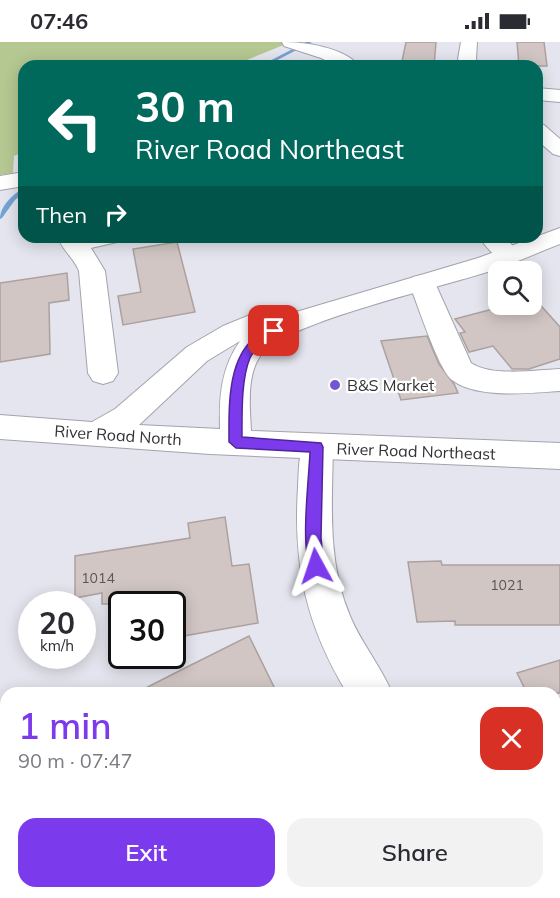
<!DOCTYPE html>
<html lang="en">
<head>
<meta charset="utf-8">
<style>
  :root { --surface:#fff; --page:#f2f2f3; --text:#2b2b33; --muted:#7c7c81; --accent:#7c3aed }
  body { margin:0; font-family:Mulish,sans-serif; background:var(--page); color:var(--text); height:100vh; display:flex; flex-direction:column; font-size:22px; white-space:nowrap }
  * { box-sizing:border-box; margin:0 }
  p { font-size:20px; color:var(--muted) }
  .icon { flex:none; width:33px; height:33px; fill:none; stroke:currentColor; stroke-width:2; stroke-linecap:round; stroke-linejoin:round }
  .map { position:relative; flex:1; overflow:hidden }
  .sheet { position:absolute; left:0px; top:645px; width:561px; height:212px; display:flex; flex-direction:column; background:var(--surface); border-radius:18px 18px 0 0; box-shadow:0 3px 15px #0003 }
  .sheet>* { flex:none }
  .hud { position:absolute; left:18px; top:18px; width:525px; height:183px; border-radius:18px; box-shadow:0 3px 15px #0003; background:#00695c; color:#fff; overflow:hidden }
  .buttons { position:absolute; left:488px; top:219px; display:grid; gap:12px }
  .buttons a { display:grid; place-items:center; width:54px; height:54px; border-radius:12px; background:var(--surface); box-shadow:0 3px 15px #0003; font-size:30px }
  .speed { position:absolute; left:18px; top:549px; display:flex; gap:12px; font-size:30px; font-weight:700; text-align:center }
  .speed>* { display:grid; place-content:center; width:78px; height:78px; border-radius:50%; background:var(--surface); box-shadow:0 3px 15px #0003; line-height:1 }
  .speed small { font-size:15px; font-weight:400 }
  .speed .limit { border:3px solid #111; border-radius:9px; background:#fff; color:#111 }
  .pin { position:absolute; display:grid; place-items:center; width:51px; height:51px; color:#fff; margin:-26px; border-radius:12px; box-shadow:0 3px 9px #0006 }
  .me { position:absolute; width:66px; margin:-33px; rotate:355deg; stroke-linejoin:round; filter:drop-shadow(0 0 4px #0008) }
  .turn { display:flex; align-items:center; gap:21px; height:126px; padding:0 18px; font-size:27px }
  .turn .icon { width:78px; height:78px; stroke-width:2.5 }
  .turn b { display:block; font-size:42px; line-height:51px }
  .then { display:flex; align-items:center; height:57px; padding:0 18px; background:#0003; gap:12px; font-size:22px }
  .round { display:grid; place-items:center; flex:none; width:63px; height:63px; border-radius:18px; background:var(--page) }
  .summary { display:flex; align-items:center; justify-content:space-between; height:102px; padding:0 18px }
  h1 { font-size:36px; font-weight:600; line-height:45px; color:var(--accent) }
  .action { display:flex; gap:12px; margin-top:auto; padding:12px 18px }
  .action a { flex:1; height:69px; border-radius:18px; background:var(--accent); color:#fff; font-size:24px; font-weight:600; line-height:69px; text-align:center }
  .action a+a { background:var(--page); color:var(--text) }
  .status { display:flex; justify-content:space-between; align-items:center; height:42px; padding:0 30px; background:var(--surface); direction:ltr }
  .status svg { height:16px; fill:currentColor }
  .map>svg:first-child { display:block }
  .green { fill:#b5c892 }
  .lines { fill:none; stroke-linecap:round; stroke-linejoin:round }
  .stream { fill:#75a3d2; fill-rule:evenodd }
  .building { fill:#d1c6c3; stroke:#aca19e; stroke-width:1.5 }
  .minor-casing { stroke:#a3a3ad; stroke-width:2 }
  .major-casing { stroke:#a3a3ad; stroke-width:2 }
  .minor { fill:#fff; fill-rule:evenodd }
  .major { fill:#fff; fill-rule:evenodd }
  .route { fill:#7c3aed; stroke:#51269a; stroke-width:1.5 }
  .poi-dot { fill:#7257d1; stroke:#fff; stroke-width:2 }
  .labels { text-anchor:middle; dominant-baseline:central; stroke-width:4.5; stroke-linejoin:round; paint-order:stroke }
  .number-label { font-size:14px; fill:#5a5759 }
  .poi-label { font-size:16px; fill:#323236; stroke:#fff; text-anchor:start }
  .street-label { font-size:16px; fill:#323236; stroke:#fff }
</style>
</head>
<body>
<div class="status"><b>07:46</b><svg viewBox="0 0 49 12"><path d="M0 12V9h3v3zM5 12V6h3v6zM10 12V3h3v9zM15 12V0h3v12zM26 1h20v11H26zM47 4h2v5h-2z"/></svg></div>
<div class="map">
<svg width="560" height="856" viewBox="0 0 560 856">
  <rect width="100%" height="100%" fill="#e5e5ef"/>
  <path class="green" d="M0,0H291L232,24H24V110L14,114L13,131L0,133Z"/>
  <g class="lines">
    <g class="stream">
      <path d="M306,0H312L266,24H260Z"/>
      <path d="M24,146V151L15,158L2,176L0,177C0,164 13,152 24,146Z"/>
      <path d="M0,755L4,757L6,760V784L2,782L0,779Z"/>
      <path d="M34,850H52L55,856H38Z"/>
    </g>
  </g>
  <g class="building">
    <path d="M406,0H436L434,24H401Z"/>
    <path d="M517,0H544L547,24H519Z"/>
    <path d="M177,200L195,270L123,283L118,254L141,250L133,207Z"/>
    <path d="M67,231L69,258L49,261L50,312L0,320V241Z"/>
    <path d="M535,257L560,285V317L529,327H512L493,304L469,310L460,291L465,290L455,277L512,262H531V258Z"/>
    <path d="M427,294L439,322L454,342L458,351L401,358L381,299Z"/>
    <path d="M225,475L232,524L249,522L258,581L172,596V562H102V551L75,556V514L190,496L188,481Z"/>
    <path d="M441,519L442,523H560V583H455V579L417,580L408,520Z"/>
    <path d="M249,594L277,651H136L179,629Z"/>
    <path d="M560,618V651H527L517,631Z"/>
  </g>
  <g class="lines">
    <g class="minor-casing">
      <g id="minor">
        <path d="M282,0C304,0 344,5 359,24H337L321,16L284,4Z"/>
        <path d="M461,0H477L476,17L479,24H461L458,17Z"/>
        <path d="M537,46L560,48V60L537,58Z"/>
        <path d="M537,81L544,83L560,97V114L553,112L537,98Z"/>
        <path d="M24,130V144L0,148V134Z"/>
        <path d="M58,195H120L117,200L91,206L105,229L118,331L113,339L103,342L93,339L88,331L79,229C74,216 62,208 58,195Z"/>
        <path d="M479,195H505L521,213L518,218C500,223 489,209 479,195Z"/>
        <path d="M422,233L431,235L435,241L471,321C492,335 535,328 560,327V349C530,351 476,357 452,338C438,327 417,260 409,241L413,235Z"/>
        <path d="M317,392L328,396L333,405C332,462 327,520 350,574C361,601 381,624 392,651H347C306,583 293,524 298,445C299,429 298,411 306,396Z"/>
        <path d="M504,850H554L557,856H506Z"/>
      </g>
    </g>
    <g class="major-casing">
      <path id="major" d="M560,186V202C539,210 518,220 496,227C449,244 286,279 261,313C246,333 250,366 251,389L560,401V427L210,412L0,397V373L92,380L115,367L187,305L223,284L262,268H275L286,273L478,216ZM240,299C221,326 219,355 220,387L139,383L207,319Z"/>
    </g>
    <use href="#minor" class="minor"/>
    <use href="#major" class="major"/>
  </g>
  <path class="route" d="M274,285L279,289L278,292C268,298 255,305 250,316C241,337 242,373 242,395L321,401L323,405L321,496L324,524L322,529L316,531L311,529C300,505 309,438 310,410L236,406L229,400C229,360 226,300 274,285Z"/>
  <circle class="poi-dot" cx="335" cy="343" r="6"/>
  <g class="labels">
    <g class="number-label">
      <text x="98" y="536">1014</text>
      <text x="507" y="543">1021</text>
    </g>
    <g class="poi-label">
      <text x="347" y="343">B&amp;S Market</text>
    </g>
    <g class="street-label">
      <text transform="translate(118 393) rotate(4)">River Road North</text>
      <text transform="translate(416 409) rotate(2)">River Road Northeast</text>
    </g>
  </g>
</svg>
<div class="buttons">
<a><svg class="icon" aria-label="search" viewBox="0 0 24 24"><circle cx="10" cy="10" r="6"/><path d="M15 15l6 6"/></svg></a>
</div>
<div class="speed"><div>20<small>km/h</small></div><div class="limit">30</div></div>
<div class="pin" style="left:274px;top:289px;background:#d93025"><svg class="icon" aria-label="arrive" viewBox="0 0 24 24"><path d="M6 21V4h12l-3 4 3 4H6"/></svg></div>
<svg class="me" style="left:316px;top:524px" viewBox="-20 -20 40 40"><path d="M0-17L14 15 0 8-14 15z" fill="#7c3aed" stroke="#fff" stroke-width="4"/></svg>
<div class="hud">
<div class="turn"><svg class="icon" aria-label="left" viewBox="0 0 24 24"><path d="M17 20v-9H6M10 6l-5 5 5 5"/></svg><div><b>30 m</b>River Road Northeast</div></div>
<div class="then">Then<svg class="icon" aria-label="right" viewBox="0 0 24 24"><path d="M7 20v-9h11M14 6l5 5-5 5"/></svg></div>
</div>
<section class="sheet">
<div class="summary"><div><h1>1 min</h1><p>90 m · 07:47</p></div><a class="round" style="background:#d93025;color:#fff"><svg class="icon" aria-label="close" viewBox="0 0 24 24"><path d="M6 6l12 12M18 6L6 18"/></svg></a></div>
<div class="action"><a>Exit</a><a>Share</a></div>
</section>
</div>
</body>
</html>
